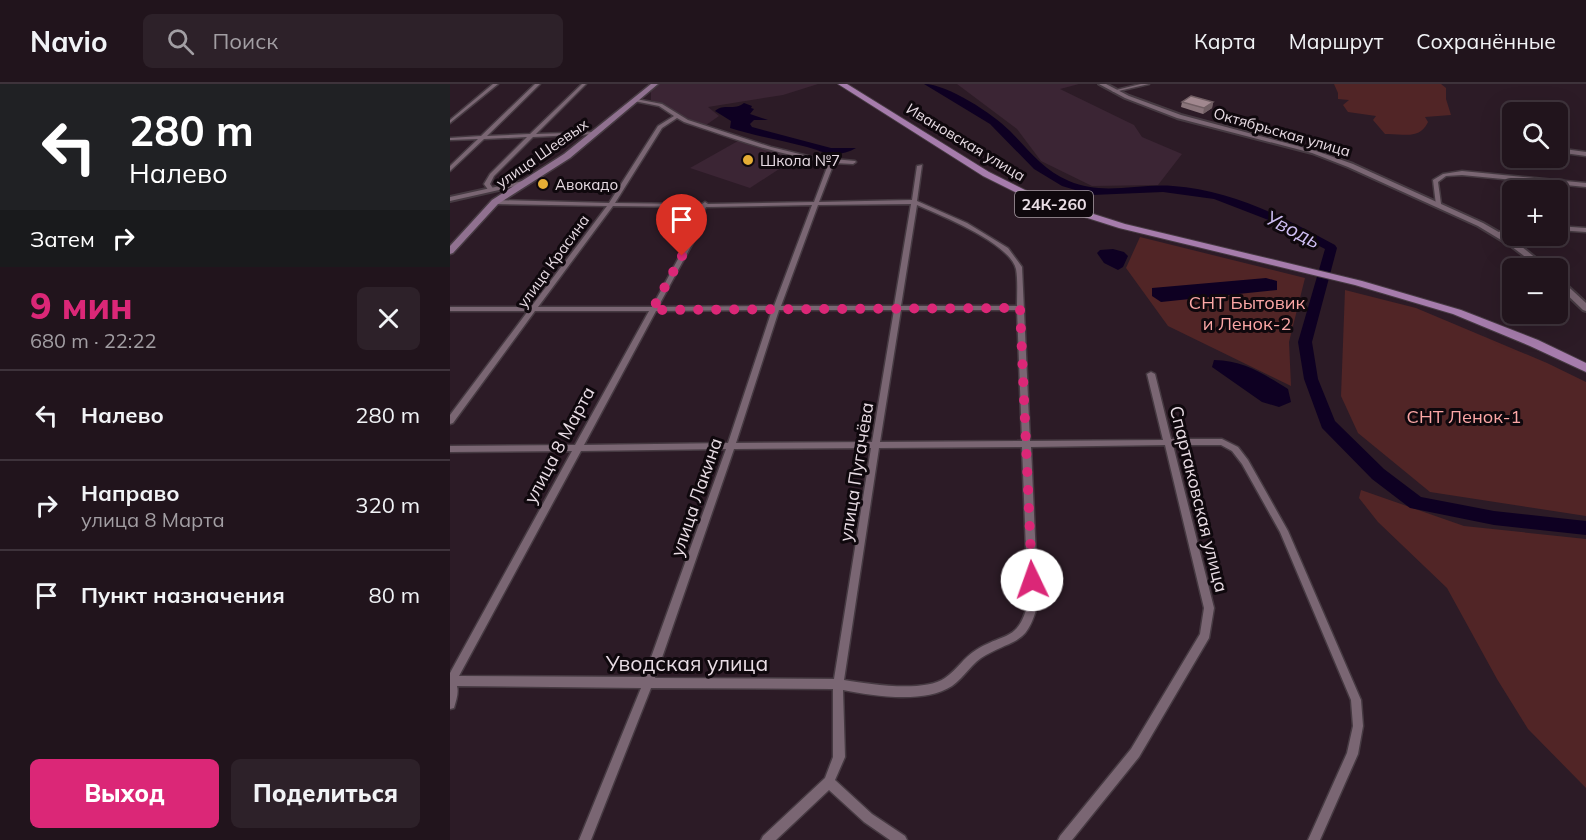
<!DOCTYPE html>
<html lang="ru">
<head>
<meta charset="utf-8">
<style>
  :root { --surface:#21141c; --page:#2d2129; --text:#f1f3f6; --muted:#a29ea3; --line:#3e333b; --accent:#db2777 }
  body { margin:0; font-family:Mulish,sans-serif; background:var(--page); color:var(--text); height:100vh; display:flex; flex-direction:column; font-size:22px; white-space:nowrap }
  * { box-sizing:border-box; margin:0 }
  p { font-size:20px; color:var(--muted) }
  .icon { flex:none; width:33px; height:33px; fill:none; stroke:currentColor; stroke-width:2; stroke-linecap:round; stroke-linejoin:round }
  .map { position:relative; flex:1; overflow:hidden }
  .sheet { display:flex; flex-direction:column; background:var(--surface); width:450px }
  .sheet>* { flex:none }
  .banner { background:#202124; color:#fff; overflow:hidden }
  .tools { position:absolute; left:1052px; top:18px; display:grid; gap:12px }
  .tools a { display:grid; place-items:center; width:66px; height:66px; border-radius:9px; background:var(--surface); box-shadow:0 6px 24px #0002,0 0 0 2px var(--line); font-size:30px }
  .pin { position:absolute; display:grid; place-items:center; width:51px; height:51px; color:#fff; margin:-62px -26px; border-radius:50% 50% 50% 0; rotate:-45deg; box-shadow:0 0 6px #0007 }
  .pin .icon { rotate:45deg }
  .me { position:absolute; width:66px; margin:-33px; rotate:357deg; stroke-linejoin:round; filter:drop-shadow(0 0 4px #0008) }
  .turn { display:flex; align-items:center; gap:21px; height:126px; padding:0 30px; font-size:27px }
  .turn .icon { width:78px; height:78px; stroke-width:2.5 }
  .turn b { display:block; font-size:42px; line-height:51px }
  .then { display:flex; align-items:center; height:57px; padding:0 30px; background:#0003; gap:12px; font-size:22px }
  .round { display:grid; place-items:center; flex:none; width:63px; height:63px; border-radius:9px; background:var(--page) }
  .summary { display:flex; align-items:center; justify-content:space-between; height:102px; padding:0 30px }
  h1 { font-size:36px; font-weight:800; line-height:45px; color:var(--accent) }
  .action { display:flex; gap:12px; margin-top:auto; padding:12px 30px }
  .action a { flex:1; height:69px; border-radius:9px; background:var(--accent); color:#fff; font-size:24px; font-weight:800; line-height:69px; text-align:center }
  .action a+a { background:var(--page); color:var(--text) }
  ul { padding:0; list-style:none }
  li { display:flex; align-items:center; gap:18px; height:90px; padding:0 30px; border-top:2px solid var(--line) }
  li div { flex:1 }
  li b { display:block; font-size:22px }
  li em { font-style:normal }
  header { display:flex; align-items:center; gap:36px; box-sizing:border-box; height:84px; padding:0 30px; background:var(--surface); border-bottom:2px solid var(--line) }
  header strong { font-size:28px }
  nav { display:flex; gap:33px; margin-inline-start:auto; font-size:21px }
  .search { width:420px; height:54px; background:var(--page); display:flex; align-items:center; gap:15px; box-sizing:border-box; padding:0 21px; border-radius:9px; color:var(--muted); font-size:22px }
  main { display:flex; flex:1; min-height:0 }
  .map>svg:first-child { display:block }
  .built { fill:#3b2534 }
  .green { fill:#512526 }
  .water { fill:#0e0022 }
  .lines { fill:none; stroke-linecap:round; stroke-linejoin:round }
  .river { fill:#0e0022; fill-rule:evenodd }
  .minor-casing { stroke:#463a42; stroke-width:3 }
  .tertiary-casing { stroke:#463a42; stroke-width:4 }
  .secondary-casing { stroke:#463a42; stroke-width:3 }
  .primary-casing { stroke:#463a42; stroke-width:2 }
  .minor { fill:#7a6673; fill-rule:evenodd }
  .tertiary { fill:#7a6673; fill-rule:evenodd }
  .secondary { fill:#907190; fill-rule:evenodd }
  .primary { fill:#a67cac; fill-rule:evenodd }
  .wall { fill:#8a757b }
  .shaded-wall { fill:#715f64 }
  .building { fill:#a1888f; stroke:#715f64; stroke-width:1.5 }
  .route { stroke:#db2777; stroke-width:10; stroke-dasharray:0 18 }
  .poi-dot { fill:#e5ad35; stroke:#0f080d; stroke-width:2 }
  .labels { text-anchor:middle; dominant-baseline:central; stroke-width:6; stroke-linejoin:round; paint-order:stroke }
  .far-street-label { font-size:15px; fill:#e9dde5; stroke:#0f080d }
  .far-poi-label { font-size:15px; fill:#e9dde5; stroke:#0f080d; text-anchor:start }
  .shield { fill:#0f080d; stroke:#a89da4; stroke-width:1.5 }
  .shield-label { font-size:16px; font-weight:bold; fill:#e9dde5 }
  .park-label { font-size:18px; fill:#fca7a6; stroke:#0f080d }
  .street-label { font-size:18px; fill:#e9dde5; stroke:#0f080d }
  .water-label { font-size:20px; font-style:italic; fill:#cfbff4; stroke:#0f080d }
  .near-street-label { font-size:21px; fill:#e9dde5; stroke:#0f080d }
</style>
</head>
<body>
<header>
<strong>Navio</strong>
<div class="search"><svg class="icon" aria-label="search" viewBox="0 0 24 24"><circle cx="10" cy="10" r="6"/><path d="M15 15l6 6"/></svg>Поиск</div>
<nav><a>Карта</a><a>Маршрут</a><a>Сохранённые</a></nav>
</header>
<main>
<section class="sheet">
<div class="banner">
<div class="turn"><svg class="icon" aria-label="left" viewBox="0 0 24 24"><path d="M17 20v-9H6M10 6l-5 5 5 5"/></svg><div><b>280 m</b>Налево</div></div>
<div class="then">Затем<svg class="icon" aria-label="right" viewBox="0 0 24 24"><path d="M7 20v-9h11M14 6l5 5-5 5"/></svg></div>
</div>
<div class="summary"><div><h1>9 мин</h1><p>680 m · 22:22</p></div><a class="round"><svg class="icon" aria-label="close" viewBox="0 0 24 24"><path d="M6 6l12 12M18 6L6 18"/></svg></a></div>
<ul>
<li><svg class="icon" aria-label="left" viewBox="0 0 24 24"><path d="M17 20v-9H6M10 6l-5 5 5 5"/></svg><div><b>Налево</b></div><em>280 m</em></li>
<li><svg class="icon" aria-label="right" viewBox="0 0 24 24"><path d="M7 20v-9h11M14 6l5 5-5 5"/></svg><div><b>Направо</b><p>улица 8 Марта</p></div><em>320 m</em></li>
<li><svg class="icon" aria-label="arrive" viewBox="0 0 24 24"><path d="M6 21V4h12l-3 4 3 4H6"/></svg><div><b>Пункт назначения</b></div><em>80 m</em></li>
</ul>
<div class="action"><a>Выход</a><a>Поделиться</a></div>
</section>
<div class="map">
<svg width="1136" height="756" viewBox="0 0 1136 756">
  <rect width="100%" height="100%" fill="#2c1b26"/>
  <g class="built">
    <path d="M209,0H368L333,11L258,23L269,32L256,41L230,32L219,23L201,16V7Z"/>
    <path d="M507,0H629L610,5L684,41L692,53L732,70L708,101L642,102L591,77L567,45Z"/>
    <path d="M288,57L349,72L300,104L240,84Z"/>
  </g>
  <g class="green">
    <path d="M884,0H991L996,4V15L1001,31L975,33L978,38C969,57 952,49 935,50L923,36L926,32L898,28L893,21L899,16L888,15V9Z"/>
    <path d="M690,153L855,194L839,258L841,302L718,242L676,184Z"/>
    <path d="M895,206L966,224L1097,279L1136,298V432L980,408L908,349L891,312Z"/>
    <path d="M911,406L1014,442L1136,455V704L1078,645L1047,595L997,504L928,438L909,414Z"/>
  </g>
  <g class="water">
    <path d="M294,19L302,22L301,24L304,25L300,30L318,36H304L300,40L302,43L381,64H406C399,68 392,70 384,70C374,70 366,65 357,63C331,56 305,52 280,44L281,37L265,27C273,19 285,27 294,19Z"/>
    <path d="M663,165L674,168L678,172L673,183L668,186L654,179L647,169L650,166Z"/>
    <path d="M816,194L827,197V206L711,218L702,212V204Z"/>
    <path d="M764,276C795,277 812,289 838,305L841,318L829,323L812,318L762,283Z"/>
  </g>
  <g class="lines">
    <path class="river" d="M474,0C498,0 543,30 560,47C580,67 593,86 619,97C653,112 688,99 723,102C782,106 835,134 885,161L887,164L862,258L868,295L885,337L934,385L971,413L1044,427L1136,437V451L1044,441L960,424L922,395L872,344L854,295L848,258L875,165L821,137L764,115L713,108L642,111L612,102L584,85L540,40Z"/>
    <g class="minor-casing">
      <g id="minor">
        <path d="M43,0H48L0,39V36Z"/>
        <path d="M85,0H90L37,52L80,50L132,0H136L86,50L145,48H147V50L83,53L44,92L40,100L44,106L43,107H39L34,100L40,90L77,53L34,55L0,87V82L28,55L0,56V54L31,52Z"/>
        <path d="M691,0H699L664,8L662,7Z"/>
        <path d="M186,15L212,20L238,36L321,63L362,73L405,77L406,78L403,80L384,79L369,118L462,116L467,82L472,81L467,117L517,139L558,164L572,183L580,357L713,356L697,290L701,288L705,290L721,355H772L788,363L798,376L838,447L911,616L913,642L908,670L870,756H858L897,669L903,642L901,616L830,448L792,380L782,367L771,361H723L764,524L759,554L689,673L622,756H608L610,752L681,665L750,550L754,524L715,361L581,363L588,519C577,560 569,553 536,571C522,578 515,593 502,602C474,620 424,612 393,606L395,673L385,696L422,730L455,752L457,756H440L414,738L379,706L326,756H311L313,752L375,694L383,673V605L201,604L141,756H129L191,604L7,602C9,609 6,617 4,624L0,625V589L122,367L0,368V362L125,361L199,227H85L3,339L0,340V331L78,227H0V223H81L157,122L45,120L42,118L45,116L159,119L208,42L224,32L209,22L184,17V16ZM227,34L234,38C282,54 329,72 379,78L364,118L258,120L255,118L252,120H235L165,119L212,44ZM461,120L444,222H331L368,121ZM362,121L324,222L208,223L246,153V141L256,123ZM467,121C490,131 560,159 566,185C568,196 567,210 567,222H451ZM163,122L250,123L240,141V153L202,223H88ZM322,226L278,359L134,361L206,227ZM329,226H444L422,358L286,359ZM451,226H567L572,357L430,358ZM572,363L578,519C568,558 555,548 526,566C514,573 507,586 495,594C473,609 419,600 394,596L429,364ZM421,364L384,595L205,594L284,365ZM276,365L194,593L9,592L131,367Z"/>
        <path d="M1057,58H1062V62L1057,60Z"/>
        <path d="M1107,64L1136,68V72L1107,68Z"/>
        <path d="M1012,87L1136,99V103L1012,91L996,92L988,98L991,120L986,121L983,96L993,90Z"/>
        <path d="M1107,142L1136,144V148L1107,146Z"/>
        <path d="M1062,144V148L1048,151L1045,149Z"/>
      </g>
    </g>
    <g class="tertiary-casing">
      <g id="tertiary">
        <path d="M649,0H656L679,12L731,31L866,67L903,80L1033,139L1066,158L1098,184H1090L1061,162L1028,142L898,83L862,69L727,34L675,14Z"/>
        <path d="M73,97L75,98V100L0,117V113Z"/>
        <path d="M1107,195H1110L1136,219V227L1133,226L1107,201Z"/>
      </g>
    </g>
    <g class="secondary-casing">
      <path id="secondary" d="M201,0H208L120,74L48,120L3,169L0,170V162L42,116L114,70Z"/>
    </g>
    <g class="primary-casing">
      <path id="primary" d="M388,0H397L539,88L587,112L675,140L912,197L1011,226L1088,256L1136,279V288L1080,262L1003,230L905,201L669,144L581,116L533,92Z"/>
    </g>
    <use href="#minor" class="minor"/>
    <use href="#tertiary" class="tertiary"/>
    <use href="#secondary" class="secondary"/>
    <use href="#primary" class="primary"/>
  </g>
  <path class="wall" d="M732,18H763L762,24L753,30L731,23Z"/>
  <path class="shaded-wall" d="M763,18L762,24L753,30L754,24Z"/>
  <path class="building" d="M741,12L763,18L754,24L732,18Z"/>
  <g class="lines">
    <path class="route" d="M232,172L202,226L570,224L582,496"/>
  </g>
  <g class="poi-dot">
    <circle cx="298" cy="76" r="6"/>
    <circle cx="93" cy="100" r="6"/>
  </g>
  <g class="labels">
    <g class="far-street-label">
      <text transform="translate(832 48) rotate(16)">Октябрьская улица</text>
      <text transform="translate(516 58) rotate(31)">Ивановская улица</text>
      <text transform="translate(92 69) rotate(-35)">улица Шеевых</text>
      <text transform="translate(103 177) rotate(-54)">улица Красина</text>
    </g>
    <g class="far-poi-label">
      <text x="310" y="76">Школа №7</text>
      <text x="105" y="100">Авокадо</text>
    </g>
    <rect class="shield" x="565" y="107" width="78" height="26" rx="4.5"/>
    <g class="shield-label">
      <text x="604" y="120">24К-260</text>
    </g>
    <g class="park-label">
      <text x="797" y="218">СНТ Бытовик<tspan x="797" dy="21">и Ленок-2</tspan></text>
      <text x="1014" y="332">СНТ Ленок-1</text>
    </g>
    <g class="street-label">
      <text transform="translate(109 361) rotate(-62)">улица 8 Марта</text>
      <text transform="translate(406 388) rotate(-81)">улица Пугачёва</text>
      <text transform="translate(246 413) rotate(-71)">улица Лакина</text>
      <text transform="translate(749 415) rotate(76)">Спартаковская улица</text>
    </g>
    <g class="water-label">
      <text transform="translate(843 145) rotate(27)">Уводь</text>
    </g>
    <g class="near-street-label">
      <text x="237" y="579">Уводская улица</text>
    </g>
  </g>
</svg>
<div class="tools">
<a><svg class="icon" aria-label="search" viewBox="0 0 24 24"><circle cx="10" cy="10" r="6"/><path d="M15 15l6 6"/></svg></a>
<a>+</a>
<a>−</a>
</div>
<div class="pin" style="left:232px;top:172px;background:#d93025"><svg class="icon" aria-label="arrive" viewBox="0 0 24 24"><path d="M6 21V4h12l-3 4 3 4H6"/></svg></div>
<svg class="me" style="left:582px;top:496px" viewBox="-20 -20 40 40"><circle r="19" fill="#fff"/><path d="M0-13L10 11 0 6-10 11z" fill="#db2777"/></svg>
</div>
</main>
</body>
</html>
